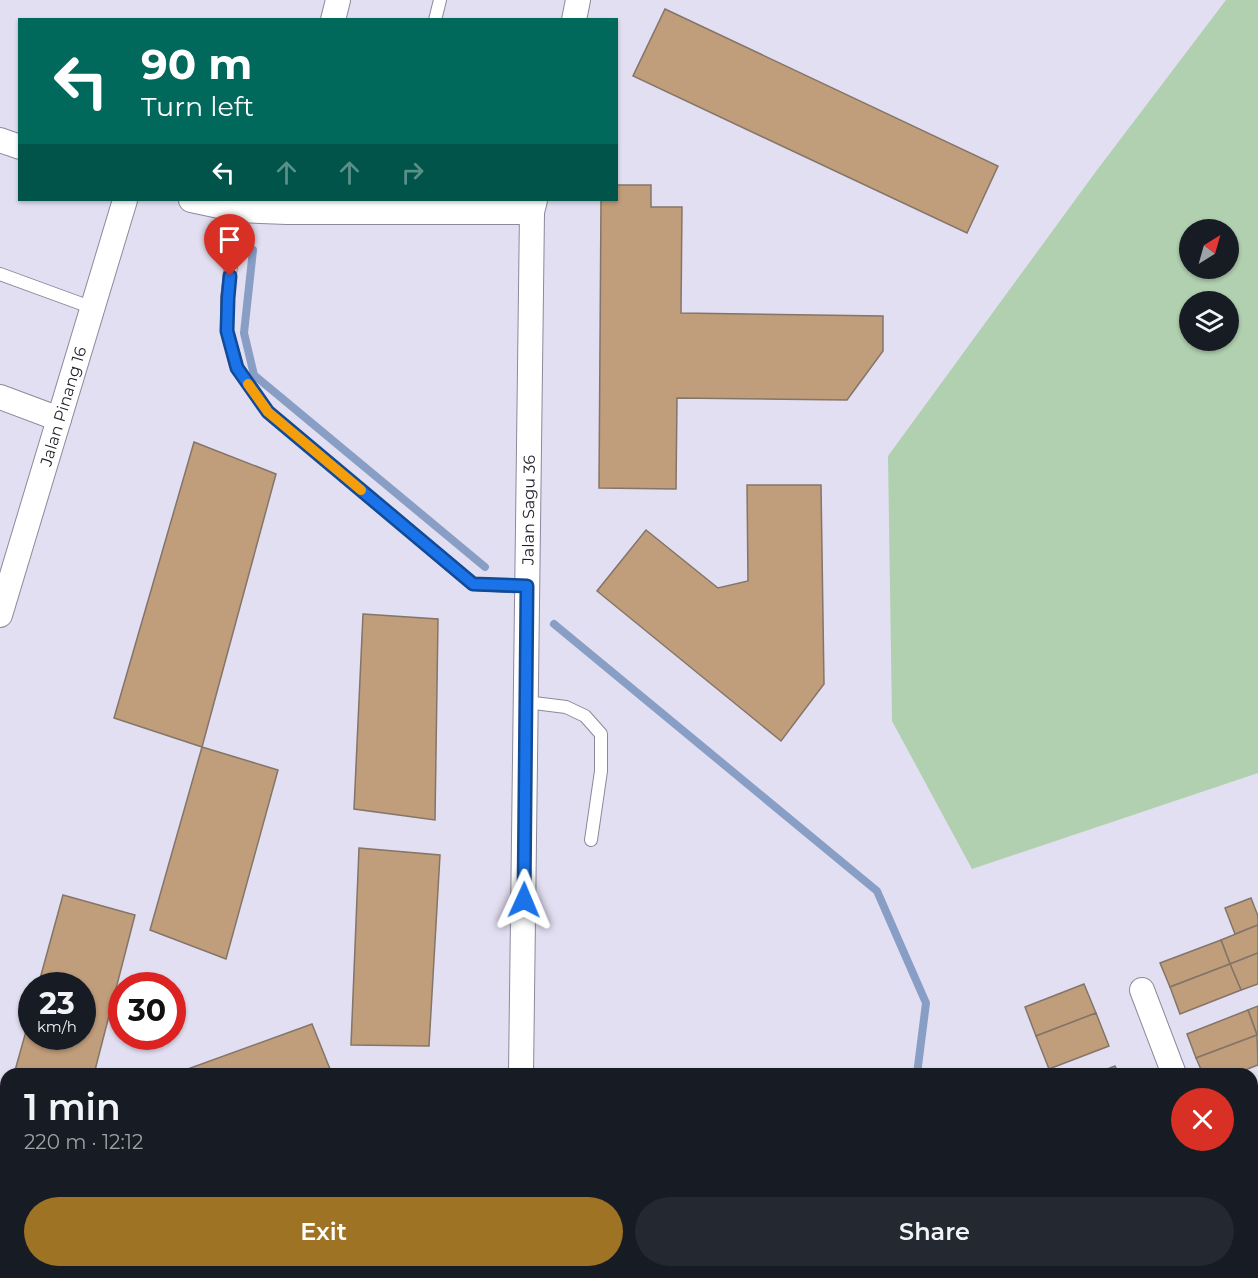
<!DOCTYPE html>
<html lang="en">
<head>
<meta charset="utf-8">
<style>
  :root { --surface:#171b24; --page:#242831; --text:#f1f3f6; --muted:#9ea1a6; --accent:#9f7324 }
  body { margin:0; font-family:Montserrat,sans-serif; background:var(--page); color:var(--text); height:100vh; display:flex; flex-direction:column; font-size:22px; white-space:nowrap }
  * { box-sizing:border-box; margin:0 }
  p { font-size:20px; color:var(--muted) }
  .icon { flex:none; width:33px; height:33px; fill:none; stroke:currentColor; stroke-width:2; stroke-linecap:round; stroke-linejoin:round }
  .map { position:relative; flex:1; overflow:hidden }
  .sheet { position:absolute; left:0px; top:1068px; width:1258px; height:210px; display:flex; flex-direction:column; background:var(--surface); border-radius:18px 18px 0 0; box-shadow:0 2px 4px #0004 }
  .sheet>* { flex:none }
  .guide { position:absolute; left:18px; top:18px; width:600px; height:183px; border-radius:0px; box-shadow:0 2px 4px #0004; background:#00695c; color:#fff; overflow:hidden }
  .needle { width:39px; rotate:37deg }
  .fabs { position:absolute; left:1179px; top:219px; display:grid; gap:12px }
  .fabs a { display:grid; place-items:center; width:60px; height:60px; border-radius:50%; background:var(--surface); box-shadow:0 2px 4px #0004; font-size:30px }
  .speed { position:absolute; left:18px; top:972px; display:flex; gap:12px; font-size:30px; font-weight:700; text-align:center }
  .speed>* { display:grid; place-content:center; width:78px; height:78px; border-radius:50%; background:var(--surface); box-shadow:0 2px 4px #0004; line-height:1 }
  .speed small { font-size:15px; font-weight:400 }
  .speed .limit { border:9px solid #d22; background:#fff; color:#111 }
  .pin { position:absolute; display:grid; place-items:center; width:51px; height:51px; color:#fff; margin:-62px -26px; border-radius:50% 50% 50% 0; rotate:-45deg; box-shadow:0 0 6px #0007 }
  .pin .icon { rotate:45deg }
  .me { position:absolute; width:66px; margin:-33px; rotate:1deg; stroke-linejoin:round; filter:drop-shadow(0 0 4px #0008) }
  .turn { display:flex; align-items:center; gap:21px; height:126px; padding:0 24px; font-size:27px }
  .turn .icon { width:78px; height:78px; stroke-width:2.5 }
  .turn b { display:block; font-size:42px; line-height:51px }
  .lanes { display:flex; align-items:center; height:57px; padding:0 24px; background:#0003; justify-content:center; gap:30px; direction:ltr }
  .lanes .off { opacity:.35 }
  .round { display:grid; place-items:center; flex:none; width:63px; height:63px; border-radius:32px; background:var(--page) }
  .headline { display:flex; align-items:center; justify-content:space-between; height:102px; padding:0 24px }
  h1 { font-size:36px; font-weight:600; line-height:45px }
  .primary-button { display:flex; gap:12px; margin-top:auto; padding:12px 24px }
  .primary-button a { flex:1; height:69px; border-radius:36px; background:var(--accent); color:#fff; font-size:24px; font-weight:600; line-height:69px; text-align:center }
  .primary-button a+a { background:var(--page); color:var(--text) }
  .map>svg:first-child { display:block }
  .green { fill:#b0d0af; fill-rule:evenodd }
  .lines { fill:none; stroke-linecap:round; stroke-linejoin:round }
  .stream { stroke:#889ec5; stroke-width:8 }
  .building { fill:#c09d7b; stroke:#837568; stroke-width:1.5 }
  .lane-casing { stroke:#8c899b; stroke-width:14 }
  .street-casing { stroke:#8c899b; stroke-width:26 }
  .lane { stroke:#fff; stroke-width:12 }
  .street { stroke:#fff; stroke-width:24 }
  .route-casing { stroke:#114b97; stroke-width:15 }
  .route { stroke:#1a73e8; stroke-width:10 }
  .slow { stroke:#f59e0b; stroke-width:10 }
  .labels { text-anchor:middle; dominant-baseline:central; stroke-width:5; stroke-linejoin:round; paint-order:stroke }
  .street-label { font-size:16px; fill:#1e1d24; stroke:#fff }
</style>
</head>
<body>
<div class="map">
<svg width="1258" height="1278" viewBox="0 0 1258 1278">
  <rect width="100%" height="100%" fill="#e3dff2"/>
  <path class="green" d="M1226,0H1258V773L972,869L892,721L888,456L1097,170ZM1190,230H1228V268H1190ZM1190,302H1228V340H1190Z"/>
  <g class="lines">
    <g class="stream">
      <path d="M253,250L244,333L254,375L485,567"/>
      <path d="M554,624L877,891L926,1003L917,1074"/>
      <path d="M902,1278V1272"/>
    </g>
  </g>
  <g class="building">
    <path d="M665,9L998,166L967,233L633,76Z"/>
    <path d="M616,185H651V207H682L681,313L883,316V351L847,400L677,398L676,489L599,488L601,200H616Z"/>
    <path d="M194,442L276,474L202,747L114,718Z"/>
    <path d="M747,485H821L824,684L781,741L597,591L646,530L718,588L748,581Z"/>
    <path d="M363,614L438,619L435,820L354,809Z"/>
    <path d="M202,747L278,770L226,959L150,930Z"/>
    <path d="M359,848L440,855L429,1046L351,1045Z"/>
    <path d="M63,895L135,915L94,1074H14L32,1010V1036H82V986H38Z"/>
    <path d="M1251,898L1258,916V925L1235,934L1225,908Z"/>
    <path d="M1258,925V953L1230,964L1221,940Z"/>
    <path d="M1221,940L1230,964L1170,987L1160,963Z"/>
    <path d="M1258,953V984L1241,990L1230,964Z"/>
    <path d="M1230,964L1241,990L1180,1014L1170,987Z"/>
    <path d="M1084,984L1096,1013L1036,1036L1025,1007Z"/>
    <path d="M1258,1006V1034L1257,1035L1248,1010Z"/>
    <path d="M1248,1010L1257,1035L1196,1058L1187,1034Z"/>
    <path d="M1096,1013L1109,1046L1049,1069L1036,1036Z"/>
    <path d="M312,1024L332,1074H174Z"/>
    <path d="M1257,1035L1258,1065L1235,1074H1203L1196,1058Z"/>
    <path d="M1115,1066L1119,1074H1095Z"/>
    <path d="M1258,1088V1116L1252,1118V1090Z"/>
    <path d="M6,1102V1180L0,1178V1124Z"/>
    <path d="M1258,1116V1147L1252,1149V1118Z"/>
    <path d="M1258,1170V1198L1252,1200V1172Z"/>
    <path d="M1258,1198V1220L1252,1206V1200Z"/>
    <path d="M1125,1272H1163L1147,1278H1127Z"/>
    <path d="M1163,1272H1194L1196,1278H1147Z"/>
  </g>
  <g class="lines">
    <g class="lane-casing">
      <g id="lane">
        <path d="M435,20L440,0"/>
        <path d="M238,210L227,298V331L237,367L268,412L473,584L527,587"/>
        <path d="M0,274L93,308"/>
        <path d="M526,702L566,707L585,716L601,734V771L591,840"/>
      </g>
    </g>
    <g class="street-casing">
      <g id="street">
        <path d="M333,20L338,0"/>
        <path d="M574,20L578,0"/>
        <path d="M0,140L20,147"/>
        <path d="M191,200L238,210L287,212H532"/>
        <path d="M0,397L59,419"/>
        <path id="s1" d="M0,615L125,200"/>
        <path d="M1142,990L1174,1074"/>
        <path id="s2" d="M521,1074L532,212L535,200"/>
        <path d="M1249,1272L1251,1278"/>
        <path d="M518,1278L519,1272"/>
      </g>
    </g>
    <use href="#lane" class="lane"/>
    <use href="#street" class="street"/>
  </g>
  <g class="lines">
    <g class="route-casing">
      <path id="route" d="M230,276L228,298L227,331L237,368L268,412L473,584L527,586L524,900"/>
    </g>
    <use href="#route" class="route"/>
    <path class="slow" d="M248,384L268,412L361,490"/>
  </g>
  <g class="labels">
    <g class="street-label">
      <text stroke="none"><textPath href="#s1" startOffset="218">Jalan Pinang 16</textPath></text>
      <text stroke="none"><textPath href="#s2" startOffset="564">Jalan Sagu 36</textPath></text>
    </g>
  </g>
</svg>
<div class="fabs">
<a><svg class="needle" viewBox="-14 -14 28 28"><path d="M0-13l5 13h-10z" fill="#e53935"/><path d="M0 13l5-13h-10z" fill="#9ea1a6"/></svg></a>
<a><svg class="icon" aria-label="layers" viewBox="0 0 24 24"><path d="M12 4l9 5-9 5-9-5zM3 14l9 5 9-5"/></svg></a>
</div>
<div class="speed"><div>23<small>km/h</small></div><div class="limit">30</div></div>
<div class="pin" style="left:230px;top:276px;background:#d93025"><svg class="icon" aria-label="arrive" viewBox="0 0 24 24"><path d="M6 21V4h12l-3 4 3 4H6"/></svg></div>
<svg class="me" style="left:524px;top:900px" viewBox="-20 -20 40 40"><path d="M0-17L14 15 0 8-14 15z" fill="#1a73e8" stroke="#fff" stroke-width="4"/></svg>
<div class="guide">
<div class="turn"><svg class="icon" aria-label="left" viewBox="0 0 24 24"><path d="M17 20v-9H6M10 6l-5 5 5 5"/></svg><div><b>90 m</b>Turn left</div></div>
<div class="lanes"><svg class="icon" aria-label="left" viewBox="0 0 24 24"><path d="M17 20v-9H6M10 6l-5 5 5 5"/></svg><svg class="icon off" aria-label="ahead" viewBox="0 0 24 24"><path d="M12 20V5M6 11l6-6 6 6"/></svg><svg class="icon off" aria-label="ahead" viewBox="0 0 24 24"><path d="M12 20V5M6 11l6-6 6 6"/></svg><svg class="icon off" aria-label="right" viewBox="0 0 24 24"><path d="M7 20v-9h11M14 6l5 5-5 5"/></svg></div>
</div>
<section class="sheet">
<div class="headline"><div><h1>1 min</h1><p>220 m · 12:12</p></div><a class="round" style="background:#d93025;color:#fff"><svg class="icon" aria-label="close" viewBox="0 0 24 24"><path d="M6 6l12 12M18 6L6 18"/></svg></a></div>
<div class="primary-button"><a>Exit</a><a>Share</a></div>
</section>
</div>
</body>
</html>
